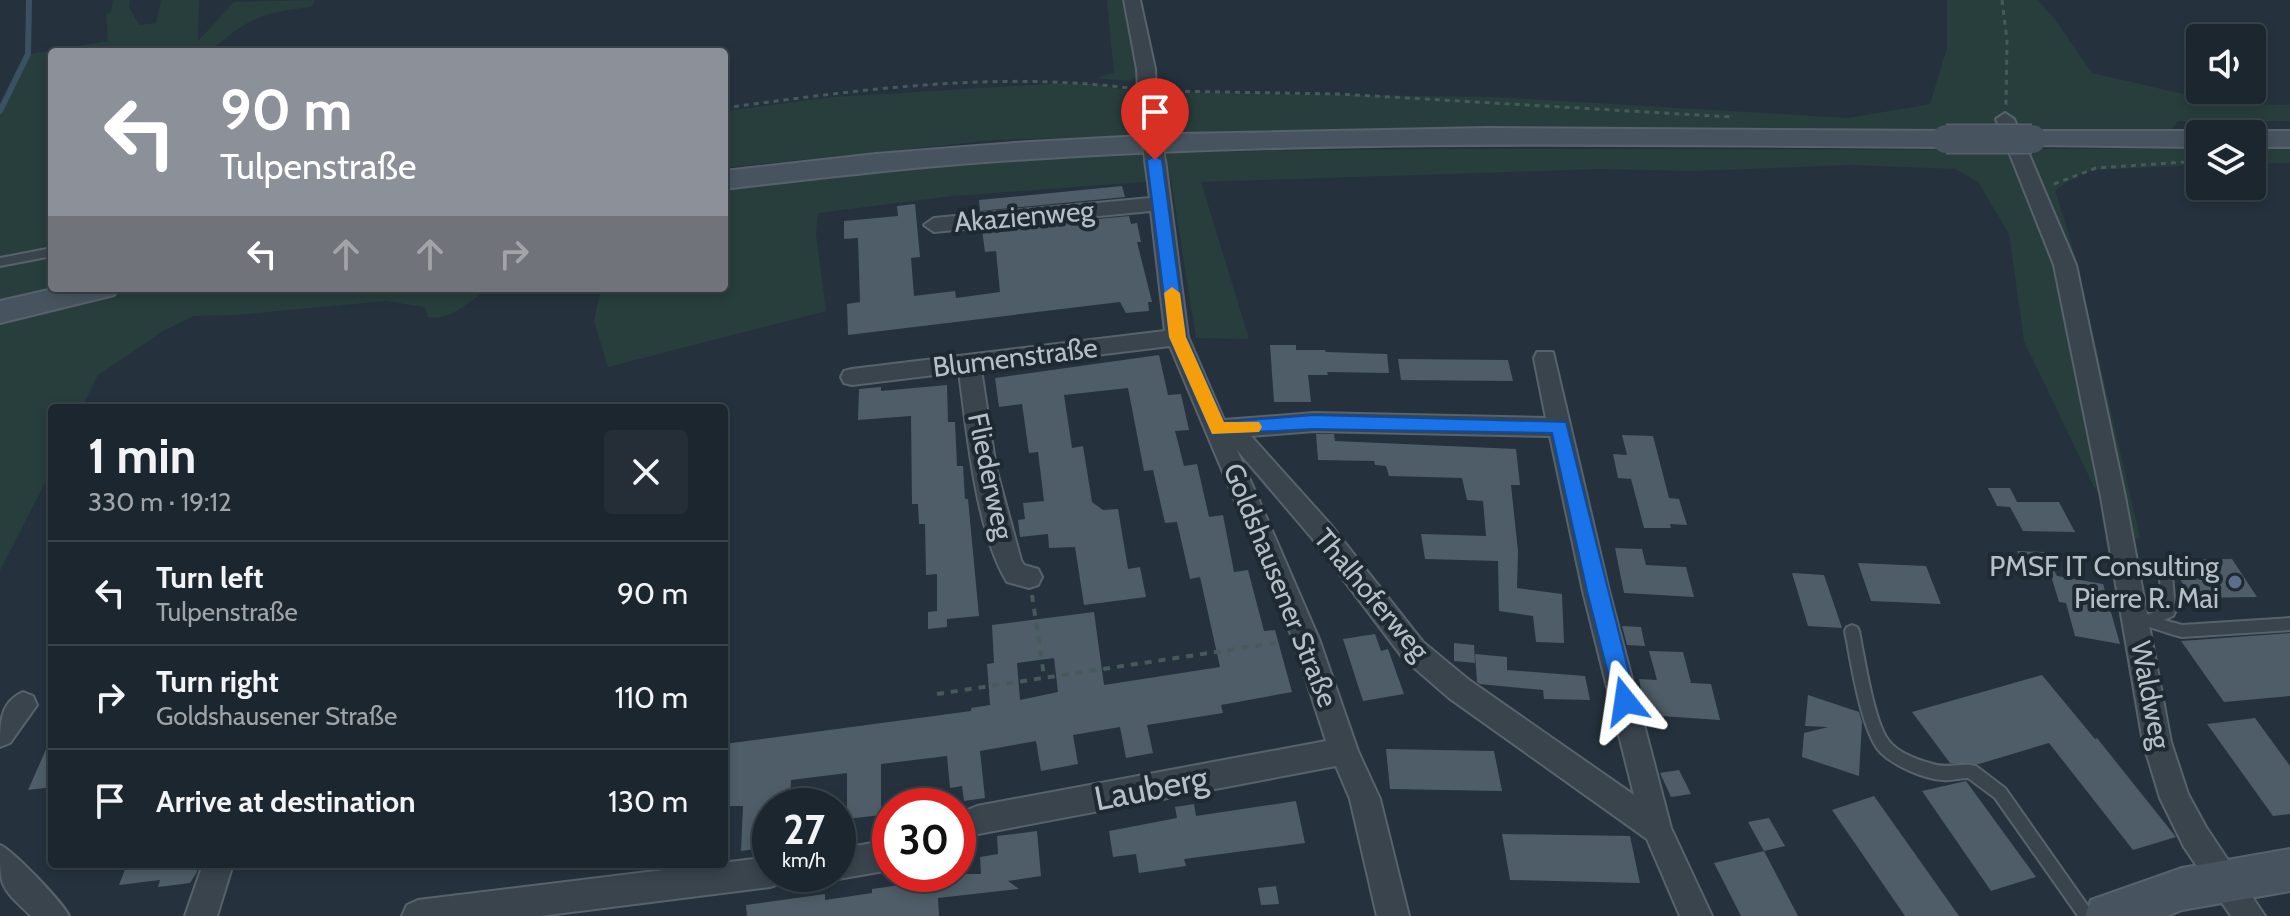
<!DOCTYPE html>
<html lang="en">
<head>
<meta charset="utf-8">
<style>
  :root { --surface:#1c262e; --page:#252e36; --text:#f1f3f6; --muted:#a0a5aa; --line:#3a434a }
  body { margin:0; font-family:Cabin,sans-serif; background:var(--page); color:var(--text); height:100vh; display:flex; flex-direction:column; font-size:30px; white-space:nowrap }
  * { box-sizing:border-box; margin:0 }
  p { font-size:26px; color:var(--muted) }
  .icon { flex:none; width:44px; height:44px; fill:none; stroke:currentColor; stroke-width:2; stroke-linecap:round; stroke-linejoin:round }
  .map { position:relative; flex:1; overflow:hidden }
  .drawer { position:absolute; left:48px; top:404px; width:680px; height:464px; display:flex; flex-direction:column; background:var(--surface); border-radius:8px; box-shadow:0 4px 12px #0003,0 0 0 2px var(--line) }
  .drawer>* { flex:none }
  .top-card { position:absolute; left:48px; top:48px; width:680px; height:244px; border-radius:8px; box-shadow:0 4px 12px #0003,0 0 0 2px var(--line); background:#8c9099; color:#fff; overflow:hidden }
  .controls { position:absolute; left:2186px; top:24px; display:grid; gap:16px }
  .controls a { display:grid; place-items:center; width:80px; height:80px; border-radius:8px; background:var(--surface); box-shadow:0 4px 12px #0003,0 0 0 2px var(--line); font-size:40px }
  .speed { position:absolute; left:752px; top:788px; display:flex; gap:16px; font-size:40px; font-weight:700; text-align:center }
  .speed>* { display:grid; place-content:center; width:104px; height:104px; border-radius:50%; background:var(--surface); box-shadow:0 4px 12px #0003,0 0 0 2px var(--line); line-height:1 }
  .speed small { font-size:20px; font-weight:400 }
  .speed .limit { border:12px solid #d22; background:#fff; color:#111 }
  .pin { position:absolute; display:grid; place-items:center; width:68px; height:68px; color:#fff; margin:-82px -34px; border-radius:50% 50% 50% 0; rotate:-45deg; box-shadow:0 0 8px #0007 }
  .pin .icon { rotate:45deg }
  .me { position:absolute; width:88px; margin:-44px; rotate:345deg; stroke-linejoin:round; filter:drop-shadow(0 0 6px #0008) }
  .turn { display:flex; align-items:center; gap:28px; height:168px; padding:0 40px; font-size:36px }
  .turn .icon { width:104px; height:104px; stroke-width:2.5 }
  .turn b { display:block; font-size:56px; line-height:68px }
  .lanes { display:flex; align-items:center; height:76px; padding:0 40px; background:#0003; justify-content:center; gap:40px; direction:ltr }
  .lanes .off { opacity:.35 }
  .round { display:grid; place-items:center; flex:none; width:84px; height:84px; border-radius:8px; background:var(--page) }
  .overview { display:flex; align-items:center; justify-content:space-between; height:136px; padding:0 40px }
  h1 { font-size:48px; font-weight:800; line-height:60px }
  ul { padding:0; list-style:none }
  li { display:flex; align-items:center; gap:24px; height:104px; padding:0 40px; border-top:2px solid var(--line) }
  li div { flex:1 }
  li b { display:block; font-size:30px }
  li em { font-style:normal }
  .map>svg:first-child { display:block }
  .green { fill:#273e3d }
  .lines { fill:none; stroke-linecap:round; stroke-linejoin:round }
  .stream { stroke:#3a5163; stroke-width:6 }
  .building { fill:#4e5d67; fill-rule:evenodd }
  .lane-casing { stroke:#57626b; stroke-width:4 }
  .street-casing { stroke:#57626b; stroke-width:4 }
  .secondary-casing { stroke:#57626b; stroke-width:4 }
  .path-far1 { stroke:#455a59; stroke-width:3; stroke-dasharray:5 5; stroke-linecap:butt }
  .path { stroke:#455a59; stroke-width:4; stroke-dasharray:7 7; stroke-linecap:butt }
  .lane { fill:#39444d; fill-rule:evenodd }
  .street { fill:#39444d; fill-rule:evenodd }
  .secondary { fill:#47545f; fill-rule:evenodd }
  .street-bridge-casing { stroke:#57626b; stroke-width:23; stroke-linecap:butt }
  .secondary-bridge-casing { stroke:#57626b; stroke-width:31; stroke-linecap:butt }
  .street-bridge { stroke:#39444d; stroke-width:20 }
  .secondary-bridge { stroke:#47545f; stroke-width:28 }
  .route { fill:#1a73e8; stroke:#114b97; stroke-width:2 }
  .slow { fill:#f59e0b }
  .service-dot { fill:#5c6f8a; stroke:#1e2932; stroke-width:3 }
  .labels { text-anchor:middle; dominant-baseline:central; stroke-width:8; stroke-linejoin:round; paint-order:stroke }
  .street-label { font-size:28px; fill:#b5bfc8; stroke:#1e2932 }
  .poi-label { font-size:28px; fill:#b5bfc8; stroke:#1e2932; text-anchor:end }
  .near-street-label { font-size:34px; fill:#b5bfc8; stroke:#1e2932 }
</style>
</head>
<body>
<div class="map">
<svg width="2290" height="916" viewBox="0 0 2290 916">
  <rect width="100%" height="100%" fill="#25323d"/>
  <g class="green">
    <path d="M113,0H130L129,7L139,25L156,23L161,0H199L198,41L234,2L315,0L311,7C260,13 248,18 210,52H52V288H61L0,302V110L31,54L108,41L106,14L111,12Z"/>
    <path d="M1107,0H1122L1136,69V76L1130,81L1095,78L1114,73Z"/>
    <path d="M1947,0H2038L2054,18L2092,73L2222,103L2290,105V121H2178L2167,134L1200,133L995,140L724,168V111L834,97L1049,84H1095L1131,91L1160,92L1494,97L1849,118L1930,104L1947,48Z"/>
    <path d="M2290,145V163L2252,164V146Z"/>
    <path d="M1162,147L1168,153C1512,144 1856,154 2200,147V165L2094,170L2077,176L2055,190L2075,255L2140,538L2130,540L2094,487L2024,341L2009,234L1979,183L1956,169L1850,165L1692,171L1602,169L1201,182L1249,339L1196,338L1171,180L953,196L818,213L816,234L826,311L608,367L594,321L601,288H724V184L941,160Z"/>
    <path d="M129,288H491C471,298 452,322 428,317L425,307L386,301L236,315L194,316L163,331L98,375L82,408H52V469L0,571V318Z"/>
  </g>
  <g class="lines">
    <path class="stream" d="M0,111L28,54L29,0"/>
  </g>
  <g class="building">
    <path d="M1122,186L1125,197L980,211L979,200Z"/>
    <path d="M915,204L920,257L911,258L914,296L955,291L956,298L1000,292L996,251L985,252L982,230L1129,216L1131,224L1137,223L1141,242H1137L1152,302H1148L1149,311L1126,313L1120,302L848,335L847,304L860,302L858,238L844,239V221L898,216L897,206Z"/>
    <path d="M1270,345H1296V350H1325L1326,352L1387,354L1389,373L1327,372L1328,375H1308L1311,402H1274Z"/>
    <path d="M1159,355L1168,395L1181,394L1189,430L1175,431L1184,466L1197,464L1209,517L1223,515L1234,572L1248,570L1264,631L1275,630L1292,692L1221,705L1223,713L1147,725L1153,753L1126,758L1120,727L1073,735L1078,764L1041,771L1036,741L980,751L985,798L964,801L962,786L950,788L947,756L881,764V815L847,819V773L791,780L790,806H770V847L741,851L743,806H724V744L971,711V708L990,705L987,664L994,663L992,625L1094,612L1104,685L1220,667L1200,577L1190,579L1177,522L1165,523L1153,470L1144,471L1128,388L1064,395L1072,448L1083,446L1092,502L1103,510L1118,509L1128,569L1140,567L1146,597L1084,605L1075,547L1049,548L1048,534L1020,537L1018,520L1025,519L1023,503L1044,501L1038,452L1029,453L1022,404L999,407L995,378ZM1054,658L1058,692L1020,700L1017,663Z"/>
    <path d="M1398,359L1508,360L1513,381L1401,380Z"/>
    <path d="M947,385L948,422H955L957,466H963L965,499H968L979,616L947,619V627L928,629V612L937,611V574L926,575L925,524H919L918,504H912L911,416L858,420L859,389L881,387V391Z"/>
    <path d="M1316,434H1334L1335,441L1516,449L1520,485H1511L1518,551L1517,588L1562,594L1564,643L1536,642L1533,616L1499,611L1498,561L1425,559L1421,534L1486,536L1483,501L1467,500L1462,478L1389,476L1386,466L1375,465L1374,461L1318,460Z"/>
    <path d="M1622,435L1653,436L1669,498L1679,499L1687,525L1670,524L1671,528H1644L1631,479L1618,478L1613,454L1627,455Z"/>
    <path d="M1988,488H2010L2017,502H2059L2075,532L2023,531L2010,507L1997,506Z"/>
    <path d="M1615,548L1642,549L1646,565L1686,567L1694,597L1624,593Z"/>
    <path d="M2017,551L2044,552L2057,576L2103,584L2120,644L2075,636L2066,603L2059,602L2052,579H2031Z"/>
    <path d="M2232,559L2257,597L2192,598L2168,560Z"/>
    <path d="M1858,563L1926,566L1941,604L1871,601Z"/>
    <path d="M1792,573L1824,575L1842,628L1808,626Z"/>
    <path d="M1622,626L1641,627L1645,646L1627,645Z"/>
    <path d="M2290,633V696L2224,702L2181,641Z"/>
    <path d="M1375,634L1381,651L1388,649L1404,694L1363,701L1343,639Z"/>
    <path d="M1454,643L1474,645L1475,663L1454,661Z"/>
    <path d="M1649,651L1683,652L1691,683L1711,684L1720,720L1646,715L1639,679L1657,680Z"/>
    <path d="M1475,654L1507,657V670L1585,676L1590,700L1544,699L1543,690L1480,684L1477,682Z"/>
    <path d="M2042,675L2095,739L2097,738L2176,837L2133,850L2049,743L1979,764L1950,763L1912,712Z"/>
    <path d="M1808,695L1859,712L1862,722L1859,776L1802,757L1804,733L1828,727L1805,726Z"/>
    <path d="M2255,718L2290,766V814L2273,816L2207,724Z"/>
    <path d="M52,736V787L28,790Z"/>
    <path d="M1386,749L1494,751L1502,791L1390,789Z"/>
    <path d="M1679,770L1691,794L1671,797L1660,773Z"/>
    <path d="M1966,781L2036,877L1991,891L1922,791Z"/>
    <path d="M1874,796L1959,916H1905L1832,810Z"/>
    <path d="M1296,801L1305,843L1184,859L1186,866L1139,873L1136,854L1113,857L1109,831L1177,818L1175,807L1194,804L1196,816Z"/>
    <path d="M1769,818L1785,846L1764,851L1748,822Z"/>
    <path d="M1037,831L1041,876L1008,881L1019,889L938,898L939,916H747L746,905L825,894V900L872,893V889L937,880V874H981L980,857L998,854L997,836Z"/>
    <path d="M1502,834L1630,836L1640,883L1510,880Z"/>
    <path d="M1764,851L1798,916H1741L1714,863Z"/>
    <path d="M127,864H197V872L190,883L158,887L160,880L119,885Z"/>
    <path d="M1276,886L1279,904L1261,905L1258,888Z"/>
  </g>
  <g class="lines">
    <g class="lane-casing">
      <g id="lane">
        <path d="M52,248V256L0,266V258Z"/>
        <path d="M2166,569L2171,570L2172,574L2175,612L2173,616L2164,620L2182,625L2290,618V630L2182,637C2168,634 2155,628 2142,625L2140,621L2142,617L2161,609L2160,574L2161,570Z"/>
        <path d="M1852,625L1857,627L1859,631C1864,656 1874,723 1889,741C1898,753 1918,760 1933,764C1947,769 1962,762 1976,766L2005,788L2095,916H2078L1995,798L1968,778C1960,778 1952,781 1943,780C1924,779 1894,766 1880,752C1861,731 1851,661 1845,631L1847,627Z"/>
      </g>
    </g>
    <g class="street-casing">
      <g id="street">
        <path d="M1124,0H1140L1155,69L1157,109L1148,115L1139,109L1137,69Z"/>
        <path d="M2005,113L2014,119L2076,265L2125,497L2171,742L2188,794L2206,827L2265,916H2231L2184,847L2160,798L2143,742L2101,497L2054,265L1996,119Z"/>
        <path d="M1155,154L1165,160L1188,337L1224,420L1314,413L1546,418L1534,358L1537,352H1553L1609,591L1671,828L1712,916H1680L1647,839L1449,698L1403,658L1312,538L1237,450L1319,639L1358,751L1380,799L1409,916H1377L1350,799L1336,766L978,834L958,842V814L977,806L1326,741L1293,639L1170,346L981,369L996,468L1021,560L1024,565L1038,569L1042,577L1038,585L1029,588L1007,582C976,532 967,431 959,372L852,385L844,383L841,377L844,371L852,369L1165,331L1151,211L934,232L924,225L934,218L1150,198L1145,160ZM1314,431L1550,436L1583,591L1634,795L1469,680L1423,642L1330,524L1251,436Z"/>
        <path d="M23,692L33,696L37,705L10,743L0,747C0,723 0,702 23,692Z"/>
        <path d="M890,840V870L838,879L827,874H838V849Z"/>
        <path d="M0,845C13,850 63,903 69,916H31C0,886 0,889 0,845Z"/>
        <path d="M770,857V874H784L781,883L770,887L540,916H402L407,905L418,900Z"/>
        <path d="M203,864H233L217,916H185Z"/>
      </g>
    </g>
    <g class="secondary-casing">
      <g id="secondary">
        <path d="M1487,128L1946,131L1956,133L1960,139L1956,145L1946,147C1641,145 1335,139 1030,159C928,165 826,177 724,189V171L876,154L1029,142L1181,134Z"/>
        <path d="M2032,131H2200L2210,134H2200V147L2022,145L2018,139L2022,133Z"/>
        <path d="M2252,131H2290V147H2252V134H2242Z"/>
        <path d="M57,288H118L114,295L0,323V301Z"/>
        <path d="M2290,849V891L2182,910L2167,916H2085L2091,900L2182,868Z"/>
      </g>
    </g>
    <g class="path-far1">
      <path d="M2002,0L2007,40L2006,105"/>
      <path d="M1165,91L1339,94L1732,117"/>
      <path d="M724,108C859,90 993,71 1129,88"/>
      <path d="M2216,126H2236"/>
      <path d="M2054,184L2096,168L2200,161"/>
    </g>
    <g class="path">
      <path d="M1032,595L1044,676"/>
      <path d="M937,694L1282,642"/>
    </g>
    <use href="#lane" class="lane"/>
    <use href="#street" class="street"/>
    <use href="#secondary" class="secondary"/>
    <g class="street-bridge-casing">
      <path id="street-bridge" d="M1148,109L1155,160"/>
    </g>
    <g class="secondary-bridge-casing">
      <path id="secondary-bridge" d="M1946,139H2032"/>
    </g>
    <use href="#street-bridge" class="street-bridge"/>
    <use href="#secondary-bridge" class="secondary-bridge"/>
  </g>
  <path class="route" d="M1155,156L1162,160L1186,337L1224,422L1314,415L1566,422L1636,701L1633,708L1625,711L1618,708L1615,701L1587,591L1552,433L1314,429L1212,434L1169,337L1147,160Z"/>
  <path class="slow" d="M1172,287L1180,293L1186,337L1224,422H1259L1262,427L1259,432L1212,434L1169,337L1164,293Z"/>
  <circle class="service-dot" cx="2235" cy="582" r="8"/>
  <g class="labels">
    <g class="street-label">
      <text transform="translate(1024 216) rotate(-5)">Akazienweg</text>
      <text transform="translate(1015 357) rotate(-7)">Blumenstraße</text>
      <text transform="translate(991 476) rotate(78)">Fliederweg</text>
      <text transform="translate(1281 585) rotate(68)">Goldshausener Straße</text>
      <text transform="translate(1372 594) rotate(50)">Thalhoferweg</text>
      <text transform="translate(2151 695) rotate(79)">Waldweg</text>
    </g>
    <g class="poi-label">
      <text x="2219" y="566">PMSF IT Consulting<tspan x="2219" dy="32">Pierre R. Mai</tspan></text>
    </g>
    <g class="near-street-label">
      <text transform="translate(1151 788) rotate(-11)">Lauberg</text>
    </g>
  </g>
</svg>
<div class="controls">
<a><svg class="icon" aria-label="sound" viewBox="0 0 24 24"><path d="M4 9h4l5-4v14l-5-4H4zM17 9q2 3 0 6"/></svg></a>
<a><svg class="icon" aria-label="layers" viewBox="0 0 24 24"><path d="M12 4l9 5-9 5-9-5zM3 14l9 5 9-5"/></svg></a>
</div>
<div class="speed"><div>27<small>km/h</small></div><div class="limit">30</div></div>
<div class="pin" style="left:1155px;top:160px;background:#d93025"><svg class="icon" aria-label="arrive" viewBox="0 0 24 24"><path d="M6 21V4h12l-3 4 3 4H6"/></svg></div>
<svg class="me" style="left:1625px;top:701px" viewBox="-20 -20 40 40"><path d="M0-17L14 15 0 8-14 15z" fill="#1a73e8" stroke="#fff" stroke-width="4"/></svg>
<div class="top-card">
<div class="turn"><svg class="icon" aria-label="left" viewBox="0 0 24 24"><path d="M17 20v-9H6M10 6l-5 5 5 5"/></svg><div><b>90 m</b>Tulpenstraße</div></div>
<div class="lanes"><svg class="icon" aria-label="left" viewBox="0 0 24 24"><path d="M17 20v-9H6M10 6l-5 5 5 5"/></svg><svg class="icon off" aria-label="ahead" viewBox="0 0 24 24"><path d="M12 20V5M6 11l6-6 6 6"/></svg><svg class="icon off" aria-label="ahead" viewBox="0 0 24 24"><path d="M12 20V5M6 11l6-6 6 6"/></svg><svg class="icon off" aria-label="right" viewBox="0 0 24 24"><path d="M7 20v-9h11M14 6l5 5-5 5"/></svg></div>
</div>
<section class="drawer">
<div class="overview"><div><h1>1 min</h1><p>330 m · 19:12</p></div><a class="round"><svg class="icon" aria-label="close" viewBox="0 0 24 24"><path d="M6 6l12 12M18 6L6 18"/></svg></a></div>
<ul>
<li><svg class="icon" aria-label="left" viewBox="0 0 24 24"><path d="M17 20v-9H6M10 6l-5 5 5 5"/></svg><div><b>Turn left</b><p>Tulpenstraße</p></div><em>90 m</em></li>
<li><svg class="icon" aria-label="right" viewBox="0 0 24 24"><path d="M7 20v-9h11M14 6l5 5-5 5"/></svg><div><b>Turn right</b><p>Goldshausener Straße</p></div><em>110 m</em></li>
<li><svg class="icon" aria-label="arrive" viewBox="0 0 24 24"><path d="M6 21V4h12l-3 4 3 4H6"/></svg><div><b>Arrive at destination</b></div><em>130 m</em></li>
</ul>
</section>
</div>
</body>
</html>
